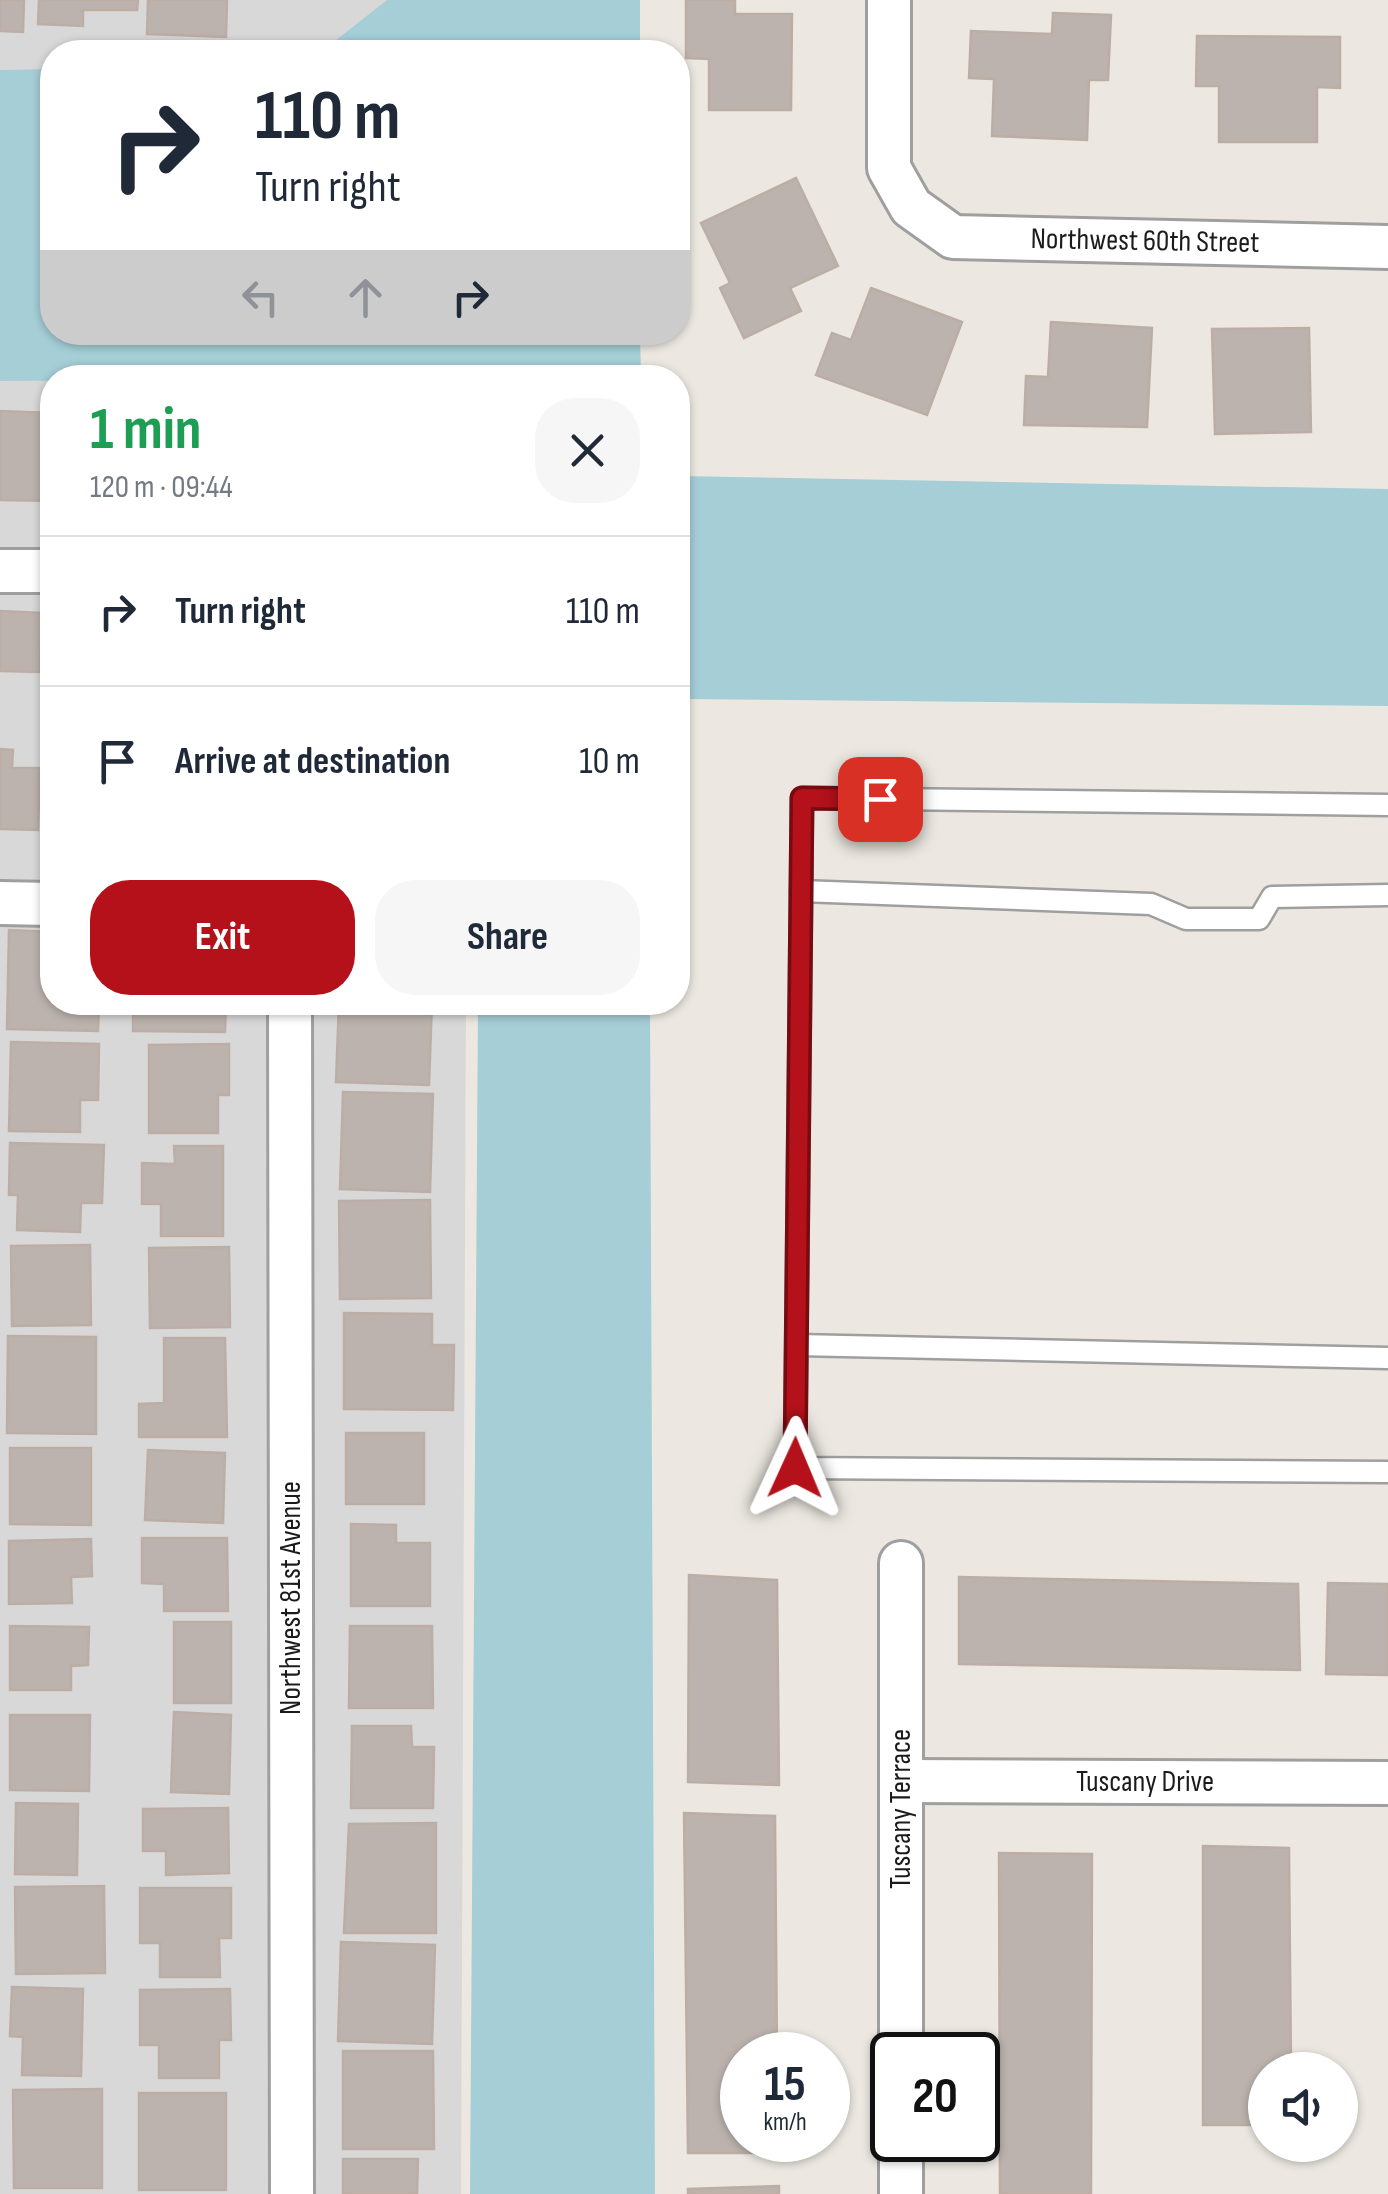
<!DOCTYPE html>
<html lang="en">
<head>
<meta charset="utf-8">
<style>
  :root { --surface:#fff; --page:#f6f6f7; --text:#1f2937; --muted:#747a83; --line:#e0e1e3; --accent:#b5111a }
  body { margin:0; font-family:"Sofia Sans Condensed",sans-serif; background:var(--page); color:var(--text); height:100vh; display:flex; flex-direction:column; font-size:38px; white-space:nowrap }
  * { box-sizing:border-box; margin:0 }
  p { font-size:32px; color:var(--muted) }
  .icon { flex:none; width:55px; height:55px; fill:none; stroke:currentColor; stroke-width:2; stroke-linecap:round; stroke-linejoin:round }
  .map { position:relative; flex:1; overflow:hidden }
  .sheet { position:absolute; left:40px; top:365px; width:650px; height:650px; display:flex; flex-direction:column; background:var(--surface); border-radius:40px; box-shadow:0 2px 8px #0004 }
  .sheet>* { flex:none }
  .guide { position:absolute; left:40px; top:40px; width:650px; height:305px; border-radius:40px; box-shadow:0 2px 8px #0004; background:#fff; color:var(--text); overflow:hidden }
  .buttons { position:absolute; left:1248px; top:2052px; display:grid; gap:20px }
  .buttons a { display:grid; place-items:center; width:110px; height:110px; border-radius:50%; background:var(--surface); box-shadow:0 2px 8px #0004; font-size:50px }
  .speed { position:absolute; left:720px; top:2032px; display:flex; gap:20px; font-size:50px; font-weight:700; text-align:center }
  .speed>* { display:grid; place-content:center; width:130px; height:130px; border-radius:50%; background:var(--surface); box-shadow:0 2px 8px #0004; line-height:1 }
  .speed small { font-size:25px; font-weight:400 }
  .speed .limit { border:5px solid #111; border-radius:15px; background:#fff; color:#111 }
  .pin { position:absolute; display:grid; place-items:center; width:85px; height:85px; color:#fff; margin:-42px; border-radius:20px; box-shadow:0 5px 15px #0006 }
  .me { position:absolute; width:110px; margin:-55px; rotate:1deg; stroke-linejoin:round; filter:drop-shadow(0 0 8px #0008) }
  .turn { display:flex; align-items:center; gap:35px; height:210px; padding:0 50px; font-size:45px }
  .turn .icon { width:130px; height:130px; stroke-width:2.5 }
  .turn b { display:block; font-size:70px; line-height:85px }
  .lanes { display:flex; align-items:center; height:95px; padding:0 50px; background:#0003; justify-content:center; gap:50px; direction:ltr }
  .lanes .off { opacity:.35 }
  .round { display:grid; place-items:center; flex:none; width:105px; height:105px; border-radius:40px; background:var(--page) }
  .head { display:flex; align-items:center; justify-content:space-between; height:170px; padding:0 50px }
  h1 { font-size:60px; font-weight:700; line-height:75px; color:#1e9e55 }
  .primary-button { display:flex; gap:20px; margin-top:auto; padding:20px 50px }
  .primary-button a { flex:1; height:115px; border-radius:40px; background:var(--accent); color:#fff; font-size:40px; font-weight:700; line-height:115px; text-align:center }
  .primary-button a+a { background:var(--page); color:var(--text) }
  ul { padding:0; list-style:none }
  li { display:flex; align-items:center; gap:30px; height:150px; padding:0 50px; border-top:2px solid var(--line) }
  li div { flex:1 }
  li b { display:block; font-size:38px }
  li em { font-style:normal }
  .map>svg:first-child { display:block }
  .residential { fill:#d9d8d8 }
  .water { fill:#a5ced6 }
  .building { fill:#bcb3ae; stroke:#bcaea5; stroke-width:2.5 }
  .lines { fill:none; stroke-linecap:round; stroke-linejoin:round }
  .lane-casing { stroke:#9f9f9f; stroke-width:25 }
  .street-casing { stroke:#9f9f9f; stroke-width:48 }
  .lane { stroke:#fff; stroke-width:20 }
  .street { stroke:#fff; stroke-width:42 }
  .route-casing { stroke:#760b11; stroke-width:25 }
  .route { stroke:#b5111a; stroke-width:18 }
  .labels { text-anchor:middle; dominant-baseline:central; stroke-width:10; stroke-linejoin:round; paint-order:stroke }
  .street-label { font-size:30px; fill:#1b1b1b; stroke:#fff }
</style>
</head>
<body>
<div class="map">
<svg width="1388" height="2194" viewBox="0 0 1388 2194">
  <rect width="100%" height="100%" fill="#ece8e1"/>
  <path class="residential" d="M0,0H470V52H52V1002L466,1003L461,2194H0Z"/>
  <g class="water">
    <path d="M387,0H640V52H321Z"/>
    <path d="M52,69V332L640,333L641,377L0,381V70Z"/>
    <path d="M678,476L1388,489V706L678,699Z"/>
    <path d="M478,1003H650L655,2194H470Z"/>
  </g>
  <g class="building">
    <path d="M0,0H24L23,32L0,31Z"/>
    <path d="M39,0H138L137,10H83V26L38,24Z"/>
    <path d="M148,0H227L226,37L147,34Z"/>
    <path d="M686,0H735V14H792L791,110H709V59L686,58Z"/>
    <path d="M1053,13L1111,15L1108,80H1089L1087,140L992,136L994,79L969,78L971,31L1052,34Z"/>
    <path d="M1197,36L1340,37V88L1317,87V142H1219V86H1196Z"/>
    <path d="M796,178L838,266L790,288L801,311L744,338L720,288L730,283L701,223Z"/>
    <path d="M871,288L962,322L927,415L816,375L832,333L851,340Z"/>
    <path d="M1051,322L1152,328L1147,427L1024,425L1026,376L1048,377Z"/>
    <path d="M1309,328L1311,432L1215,434L1212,329Z"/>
    <path d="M0,411L52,413V501L0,500Z"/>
    <path d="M0,611L42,613L40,672L0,671Z"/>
    <path d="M0,749L13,750L12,768H40L38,830L0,829Z"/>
    <path d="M9,930L52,932V1002H99L98,1031L7,1029Z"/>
    <path d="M133,1002H226L225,1032L133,1031Z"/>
    <path d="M339,1002H432L429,1085L336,1082Z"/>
    <path d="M11,1042L99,1044L98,1100H80V1132L9,1131Z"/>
    <path d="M229,1044V1095H218V1133H149V1045Z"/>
    <path d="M343,1092L433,1094L430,1192L340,1189Z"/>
    <path d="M10,1143L104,1145L102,1203H81L80,1232L17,1230L18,1195H9Z"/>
    <path d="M174,1146H223V1236H161V1204H142V1163L175,1164Z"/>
    <path d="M430,1200L431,1298L340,1299L339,1201Z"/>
    <path d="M90,1245L91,1325L12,1326L11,1246Z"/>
    <path d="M229,1247L230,1327L150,1328L149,1248Z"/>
    <path d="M344,1313L432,1314V1345H454L453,1410L344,1409Z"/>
    <path d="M8,1336L96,1337V1434L7,1433Z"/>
    <path d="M164,1338H225L227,1437H139V1404L164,1403Z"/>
    <rect x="346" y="1433" width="78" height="71"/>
    <path d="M10,1448H91V1525L10,1524Z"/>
    <path d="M148,1450L225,1453L223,1523L145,1520Z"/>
    <path d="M351,1524L396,1525V1543H430V1606H351Z"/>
    <path d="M142,1538H227L228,1611H164V1584L142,1583Z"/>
    <path d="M91,1539L92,1576L71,1577L72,1603L9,1604V1541Z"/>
    <path d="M689,1575L777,1580L779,1785L688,1782Z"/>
    <path d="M959,1577L1298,1584L1300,1670L959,1664Z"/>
    <path d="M1328,1583L1388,1584V1675L1326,1674Z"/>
    <rect x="174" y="1622" width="57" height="81"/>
    <path d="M10,1626L89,1627L88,1665L71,1666V1690H10Z"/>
    <path d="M350,1626H432L433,1708H349Z"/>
    <path d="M174,1712L231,1715L229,1794L171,1792Z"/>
    <path d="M10,1715H90L89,1791L10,1790Z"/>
    <path d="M352,1726H411L412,1747H434L433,1808H351Z"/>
    <path d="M16,1803L78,1804L77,1875L15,1874Z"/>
    <path d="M228,1808L229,1873L166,1875V1851H143V1809Z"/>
    <path d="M684,1813L775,1816L777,2055H742V2140H778V2153H688Z"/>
    <path d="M436,1823V1933H344L349,1824Z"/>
    <path d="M1203,1846L1289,1848L1291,2070H1265V2125H1203Z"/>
    <path d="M999,1853L1092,1854L1091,2194H1000Z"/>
    <path d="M104,1886L105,1973L16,1974L15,1887Z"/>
    <path d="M140,1888H231V1938H219L220,1977H160V1943H140Z"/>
    <path d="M341,1942L435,1945L432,2044L338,2041Z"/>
    <path d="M12,1987L83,1989L81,2076L22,2075L23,2037L10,2036Z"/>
    <path d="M230,1989L231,2040H219V2078H159V2045H140V1990Z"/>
    <path d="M343,2051H433L434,2149H343Z"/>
    <path d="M102,2089V2188H14L13,2090Z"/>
    <rect x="139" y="2093" width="87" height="97"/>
    <path d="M343,2159H418L417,2194H343Z"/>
    <path d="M779,2186V2194H688V2189Z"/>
  </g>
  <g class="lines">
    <g class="lane-casing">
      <g id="lane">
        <path d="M1388,805L802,798L795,1468L1388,1472"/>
        <path d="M801,891L1151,904L1186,919H1259L1272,897L1388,895"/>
        <path d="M797,1345L1388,1358"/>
      </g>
    </g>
    <g class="street-casing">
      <g id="street">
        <path d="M889,0V168L911,207L953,237L1388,247"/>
        <path d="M0,571H52"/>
        <path d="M0,903L52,904"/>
        <path d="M290,1002L292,2194"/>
        <path d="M901,1781L1388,1783"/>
        <path d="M901,2055V1563"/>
        <path d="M901,2140V2194"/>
      </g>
    </g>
    <use href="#lane" class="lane"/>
    <use href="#street" class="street"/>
  </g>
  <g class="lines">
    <g class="route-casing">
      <path id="route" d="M795,1468L802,798L880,799"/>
    </g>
    <use href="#route" class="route"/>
  </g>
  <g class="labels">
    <g class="street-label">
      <text transform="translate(1145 241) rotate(1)">Northwest 60th Street</text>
      <text transform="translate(291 1598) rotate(-90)">Northwest 81st Avenue</text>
      <text x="1145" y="1782">Tuscany Drive</text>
      <text transform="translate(901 1809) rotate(-90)">Tuscany Terrace</text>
    </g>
  </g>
</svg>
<div class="buttons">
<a><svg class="icon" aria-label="sound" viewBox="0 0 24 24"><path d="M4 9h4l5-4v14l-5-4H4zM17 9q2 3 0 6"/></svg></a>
</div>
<div class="speed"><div>15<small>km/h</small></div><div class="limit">20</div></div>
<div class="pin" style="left:880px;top:799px;background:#d93025"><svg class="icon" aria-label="arrive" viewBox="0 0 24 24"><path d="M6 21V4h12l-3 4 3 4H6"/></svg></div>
<svg class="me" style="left:795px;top:1468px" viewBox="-20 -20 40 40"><path d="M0-17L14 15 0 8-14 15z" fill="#b5111a" stroke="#fff" stroke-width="4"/></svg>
<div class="guide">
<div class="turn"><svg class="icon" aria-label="right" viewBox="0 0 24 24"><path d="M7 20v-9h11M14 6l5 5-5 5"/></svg><div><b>110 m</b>Turn right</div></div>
<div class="lanes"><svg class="icon off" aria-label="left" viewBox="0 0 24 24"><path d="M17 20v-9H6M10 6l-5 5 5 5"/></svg><svg class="icon off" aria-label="ahead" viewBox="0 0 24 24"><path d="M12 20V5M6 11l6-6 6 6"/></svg><svg class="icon" aria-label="right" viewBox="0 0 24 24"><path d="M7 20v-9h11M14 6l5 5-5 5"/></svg></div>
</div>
<section class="sheet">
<div class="head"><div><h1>1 min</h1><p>120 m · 09:44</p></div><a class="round"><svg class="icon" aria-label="close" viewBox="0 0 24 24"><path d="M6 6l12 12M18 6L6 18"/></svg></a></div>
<ul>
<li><svg class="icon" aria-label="right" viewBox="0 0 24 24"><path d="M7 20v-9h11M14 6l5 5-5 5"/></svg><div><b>Turn right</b></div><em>110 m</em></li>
<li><svg class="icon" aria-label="arrive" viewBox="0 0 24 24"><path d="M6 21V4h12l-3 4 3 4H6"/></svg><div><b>Arrive at destination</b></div><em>10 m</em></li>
</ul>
<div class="primary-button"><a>Exit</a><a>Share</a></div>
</section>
</div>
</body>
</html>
